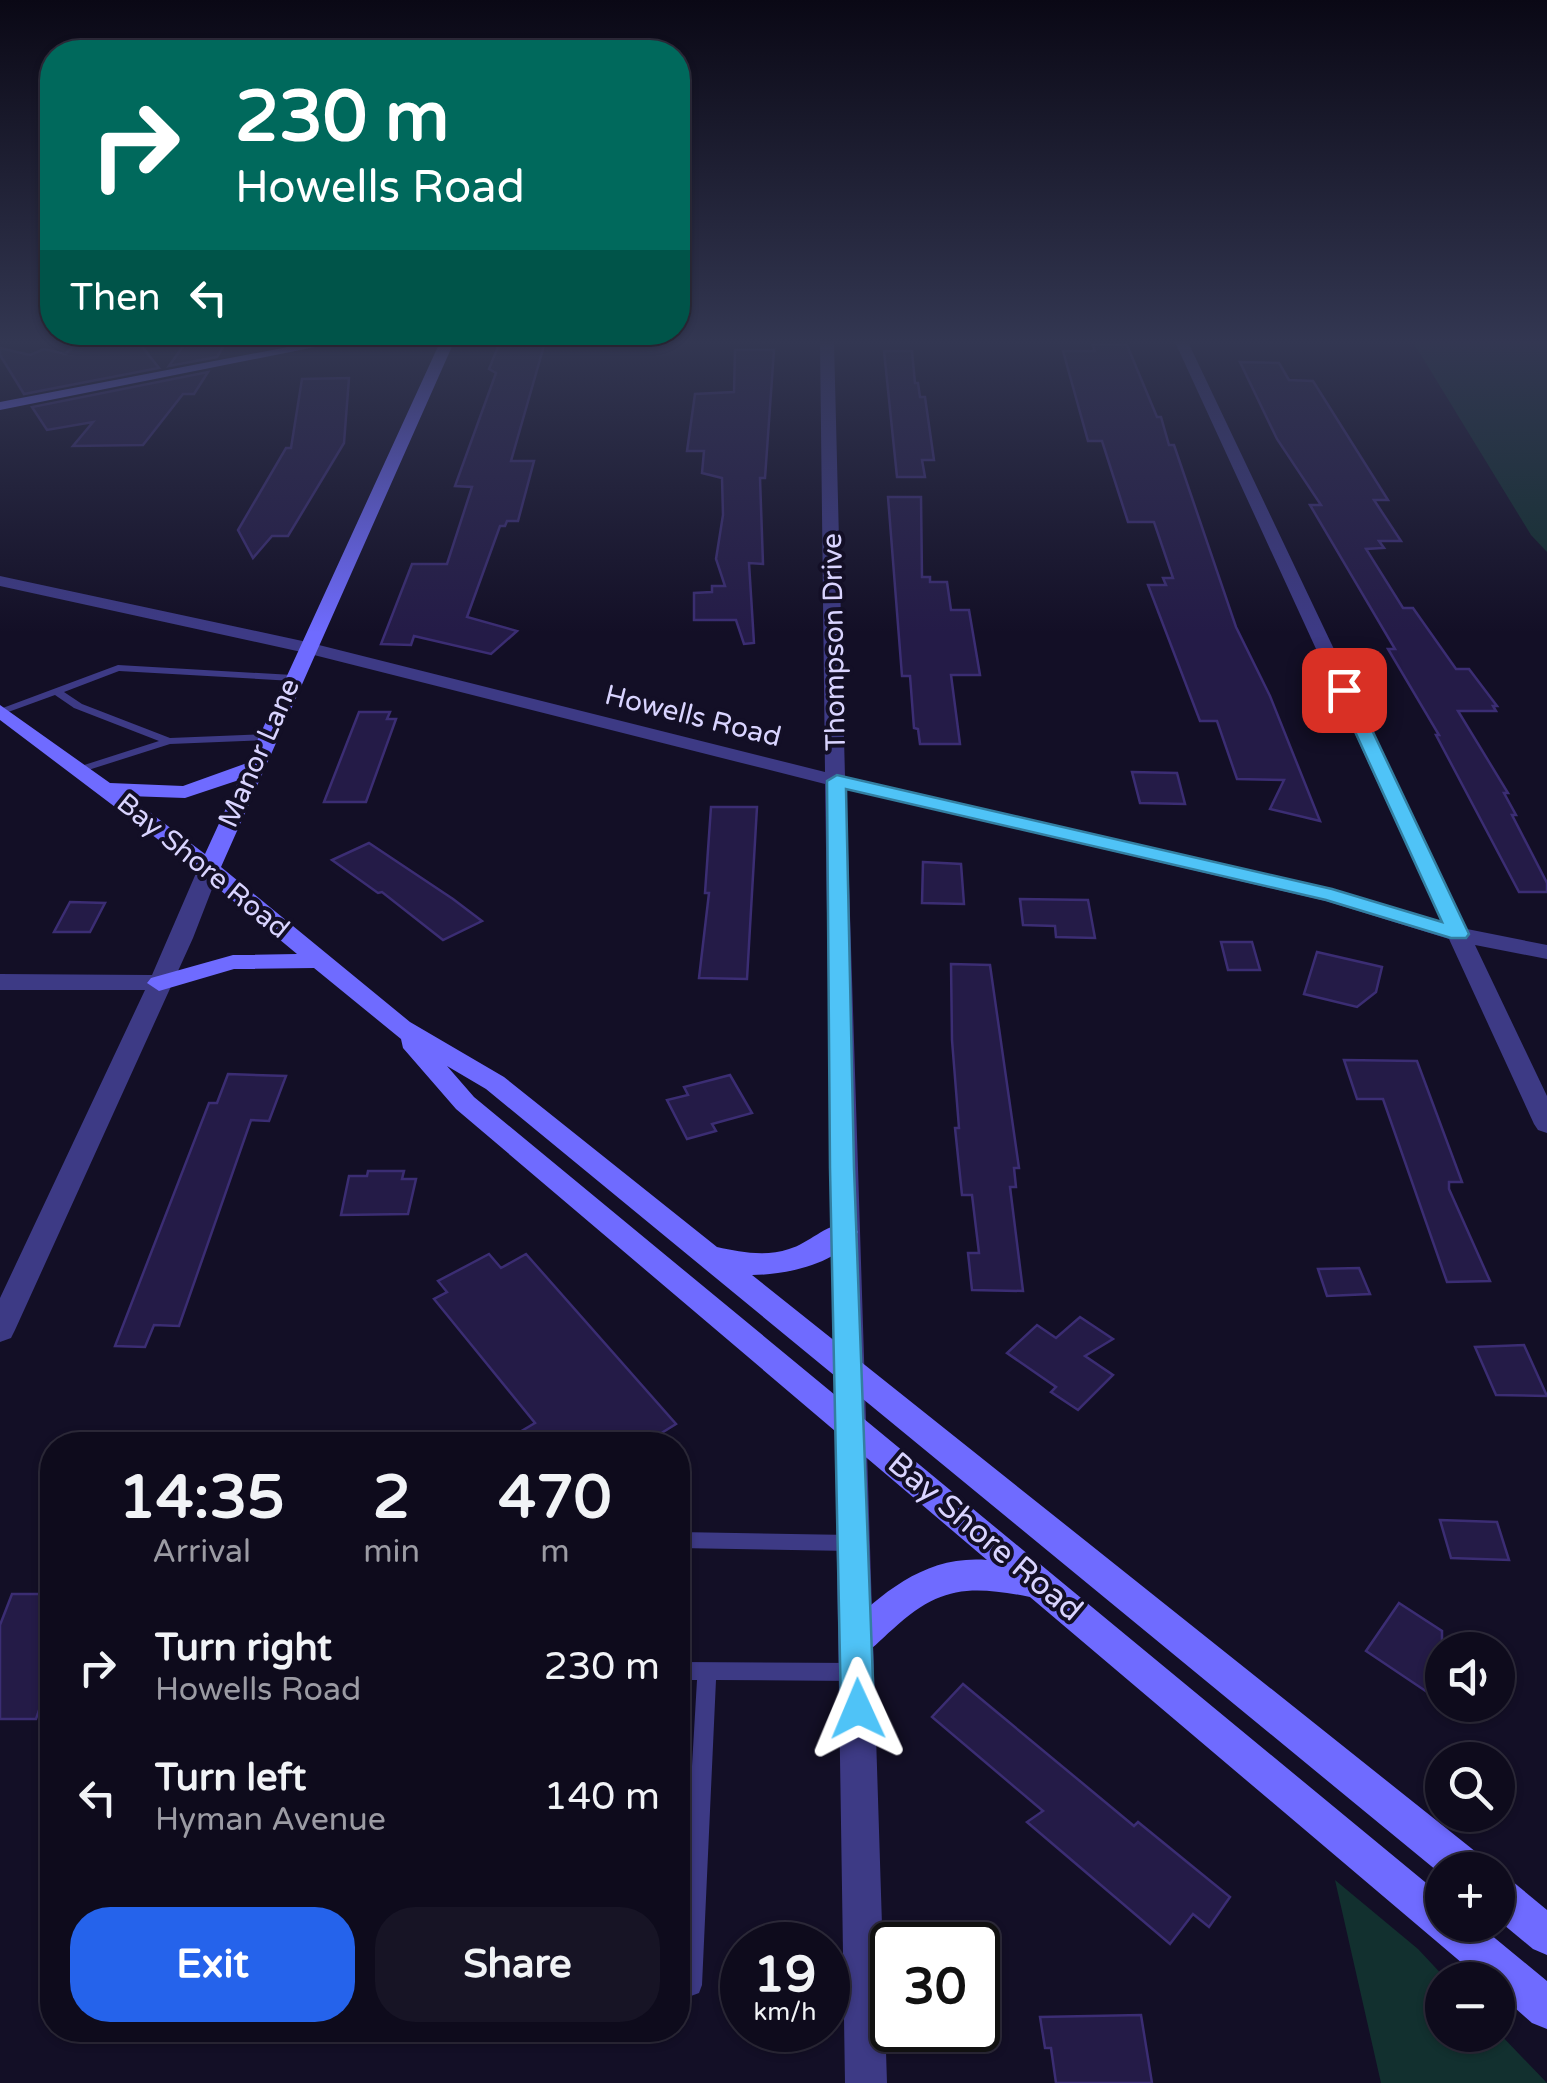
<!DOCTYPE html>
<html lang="en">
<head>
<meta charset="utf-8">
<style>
  :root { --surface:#0e0b1c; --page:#171425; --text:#f1f3f6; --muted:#9b9ba3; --line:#2e2b3b; --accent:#2563eb }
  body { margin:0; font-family:"Varela Round",sans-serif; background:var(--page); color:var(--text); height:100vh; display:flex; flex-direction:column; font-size:38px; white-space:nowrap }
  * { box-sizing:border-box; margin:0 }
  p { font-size:32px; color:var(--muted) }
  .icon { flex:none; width:55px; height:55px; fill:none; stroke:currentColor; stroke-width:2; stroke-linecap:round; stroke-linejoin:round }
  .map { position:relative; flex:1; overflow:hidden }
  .sheet { position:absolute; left:40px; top:1432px; width:650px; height:610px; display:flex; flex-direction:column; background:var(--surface); border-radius:40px; box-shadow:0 2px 8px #0004,0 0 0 2px var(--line) }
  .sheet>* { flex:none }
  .banner { position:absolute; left:40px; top:40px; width:650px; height:305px; border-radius:40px; box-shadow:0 2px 8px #0004,0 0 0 2px var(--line); background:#00695c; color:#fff; overflow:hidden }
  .buttons { position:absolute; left:1425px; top:1632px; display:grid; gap:20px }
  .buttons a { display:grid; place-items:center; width:90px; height:90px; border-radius:50%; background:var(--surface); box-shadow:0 2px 8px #0004,0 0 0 2px var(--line); font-size:50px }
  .speed { position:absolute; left:720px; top:1922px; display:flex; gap:20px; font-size:50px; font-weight:700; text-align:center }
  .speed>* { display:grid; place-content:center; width:130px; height:130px; border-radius:50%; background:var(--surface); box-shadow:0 2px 8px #0004,0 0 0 2px var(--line); line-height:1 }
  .speed small { font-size:25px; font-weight:400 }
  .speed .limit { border:5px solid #111; border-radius:15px; background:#fff; color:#111 }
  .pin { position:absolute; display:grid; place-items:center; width:85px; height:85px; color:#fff; margin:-42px; border-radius:20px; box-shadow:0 5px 15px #0006 }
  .me { position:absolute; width:110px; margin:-55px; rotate:359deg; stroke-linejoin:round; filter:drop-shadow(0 0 8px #0008) }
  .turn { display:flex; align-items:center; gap:35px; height:210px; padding:0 30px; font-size:45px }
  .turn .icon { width:130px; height:130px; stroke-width:2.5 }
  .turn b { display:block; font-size:70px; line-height:85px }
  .then { display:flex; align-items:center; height:95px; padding:0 30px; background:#0003; gap:20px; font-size:38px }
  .eta { display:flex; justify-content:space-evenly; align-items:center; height:170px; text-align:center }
  .eta b { font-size:60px; font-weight:700; line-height:70px }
  .button { display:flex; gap:20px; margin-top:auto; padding:20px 30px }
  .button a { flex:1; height:115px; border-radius:40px; background:var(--accent); color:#fff; font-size:40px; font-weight:700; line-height:115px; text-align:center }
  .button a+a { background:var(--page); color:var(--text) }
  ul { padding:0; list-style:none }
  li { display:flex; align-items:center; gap:30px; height:130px; padding:0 30px }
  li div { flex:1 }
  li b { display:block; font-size:38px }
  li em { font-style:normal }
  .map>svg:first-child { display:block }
  .green { fill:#12302f }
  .building { fill:#241b47; stroke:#3b2d73; stroke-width:2.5 }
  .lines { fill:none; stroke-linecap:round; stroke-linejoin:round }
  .lane { fill:#3d3a85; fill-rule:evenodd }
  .street { fill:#3d3a85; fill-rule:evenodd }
  .secondary { fill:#6f6bff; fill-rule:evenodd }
  .route { fill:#4fc3f7; stroke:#337fa1; stroke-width:2.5 }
  .labels { text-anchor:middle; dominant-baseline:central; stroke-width:8; stroke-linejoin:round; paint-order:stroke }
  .street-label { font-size:28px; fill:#d9d4ff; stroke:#130f26 }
  .near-street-label { font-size:32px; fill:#d9d4ff; stroke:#130f26 }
</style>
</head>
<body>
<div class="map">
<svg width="1547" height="2083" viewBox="0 0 1547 2083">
  <rect width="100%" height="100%" fill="#130f26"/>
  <g class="green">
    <path d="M1413,342H1547V552L1531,535Z"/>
    <path d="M1335,1880L1418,1949L1447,1980H1442V2035H1498V2032L1547,2083H1381Z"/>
  </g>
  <g class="building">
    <path d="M79,342L140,344L159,368L24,394L0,355V348L30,355L44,349L65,354Z"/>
    <path d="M186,342H226L217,357L169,366Z"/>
    <path d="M500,342H545L511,461H534L518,521H507L505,526H500L467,617L517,631L491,654L414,636L411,645L381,644L412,564H447L472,487L455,486L496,373L489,369Z"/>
    <path d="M1092,344L1127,345L1157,417H1161L1169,445H1174L1236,627L1270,696L1320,821L1270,809L1284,780L1237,779L1217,721H1200L1148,585H1166L1163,578H1173L1154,522H1128L1102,441H1088L1063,351H1095Z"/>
    <path d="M735,350H774L765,478H760L763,564L749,563L754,643L744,644L736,620H694V593L712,592V586H725L716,559L723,515L722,478L702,473L704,451H687L695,394L734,392Z"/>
    <path d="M884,351H912L915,383H918L920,397H925L934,460H922L925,477H897Z"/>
    <path d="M1240,362L1279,363L1289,380L1313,381L1388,500H1374L1401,541H1379L1384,548L1366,549L1403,608H1413L1456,669H1469L1497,706H1493L1496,711H1458L1508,793H1504L1516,815H1512L1547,883V892H1519L1436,735H1439L1388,649H1395L1310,505H1321L1277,439Z"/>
    <path d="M208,372L194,394H183L143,445L73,446L93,422L47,430L32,407Z"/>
    <path d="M349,378L344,443L288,536H272L253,558L238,530L286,448H291L302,379Z"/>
    <path d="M888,497H921L922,577H930V582H947L951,610H969L980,675H951L960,744H920L918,729L914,728L910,676H902Z"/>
    <path d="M359,712H390L387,719H396L366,802H324Z"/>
    <path d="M1132,772L1177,773L1185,804L1140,803Z"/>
    <path d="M711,807H757L747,979L699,978L709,893H705Z"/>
    <path d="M369,843L453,899L482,921L443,940L382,892L378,893L332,860Z"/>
    <path d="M923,862L961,864L964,904L922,903Z"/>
    <path d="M1020,899L1088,900L1095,938L1056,937L1055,926L1023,925Z"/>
    <path d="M70,902L105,903L90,932H54Z"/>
    <path d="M1221,942H1252L1260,970H1228Z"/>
    <path d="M1317,952L1382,967L1376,992L1357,1007L1304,994Z"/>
    <path d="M951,964L990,965L1019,1168H1014L1016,1187H1010L1023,1291L972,1290L968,1253H979L972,1195H962L955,1128H959L952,1040Z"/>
    <path d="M1344,1060L1417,1061L1462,1182H1449V1189L1490,1281L1447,1282L1383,1099H1357Z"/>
    <path d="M228,1074L286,1076L269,1121L251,1120L179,1326L154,1325L145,1347L115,1346L209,1103H217Z"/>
    <path d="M730,1075L752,1113L712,1124L716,1131L687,1139L667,1100L688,1095L684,1087Z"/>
    <path d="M368,1171H404L402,1179H416L408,1214L341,1215L349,1176H367Z"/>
    <path d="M489,1254L501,1268L526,1254L676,1424L642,1445H498L535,1423L434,1299L447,1292L438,1281Z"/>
    <path d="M1359,1268L1370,1294L1327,1296L1318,1269Z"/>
    <path d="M1080,1317L1113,1339L1085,1356L1113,1375L1078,1410L1051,1392L1056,1387L1007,1353L1037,1325L1056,1338Z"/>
    <path d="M1524,1345L1547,1396L1496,1395L1475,1347Z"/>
    <path d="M1440,1520L1497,1522L1509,1560L1451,1558Z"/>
    <path d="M12,1594H52V1673L36,1719H0V1625Z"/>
    <path d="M1399,1603L1442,1631V1702L1366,1651Z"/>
    <path d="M963,1684L1134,1826L1138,1822L1230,1897L1209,1927L1193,1914L1170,1944L1027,1822L1043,1811L932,1717Z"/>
    <path d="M1141,2015L1152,2083H1056L1051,2048H1045L1040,2017Z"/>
  </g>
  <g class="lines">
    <g class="lane">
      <path d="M118,665L293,675L298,678L293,681L119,671L64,692L82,704L170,738L266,734L271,737L266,740L170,744L82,772L78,771V767L159,741L74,708L55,695L0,715V709Z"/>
      <path d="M678,1532L851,1535L857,1537L860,1543L857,1549L851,1551L678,1548Z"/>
      <path d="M678,1662L856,1663L863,1666L866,1672L863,1678L856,1681L716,1680L702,1985L699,1993L691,1996L678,1995V1973H680L697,1680H678Z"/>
    </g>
    <g class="street">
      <path d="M820,342H834L845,777L1332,889L1441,921L1175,342H1188L1467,929L1547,945V959L1475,945L1547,1096V1133L1538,1130L1534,1124L1449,939L1326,901L846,789L887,2083H845L825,784L306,653L0,586V576L307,642L825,772Z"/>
      <path d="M208,864L219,871L193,938L15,1330L11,1338L0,1342V1298L145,990H0V974L152,975L197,871Z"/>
    </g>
    <g class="secondary">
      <path d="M314,342H340L0,410V402Z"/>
      <path d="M440,342H454L221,867L410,1022L504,1077L717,1247C740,1252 765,1257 789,1249C811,1243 831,1218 854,1225L858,1232C840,1264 785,1275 752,1275L1481,1856L1486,1870H1442V1875L486,1089L447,1066L474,1097L1442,1896V1925H1479L1547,1981V2029L1532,2023L1498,1993V1980H1482L1030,1597C970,1585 939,1586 893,1629C880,1640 872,1651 856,1657L844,1652L839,1641L844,1630C884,1591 927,1555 987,1560L456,1109L403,1048L401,1039L314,968L234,969L159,991L147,983L151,978L233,955L297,954L172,850L0,720V705L110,783L183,786L247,763ZM239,780L205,854L128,796L185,798Z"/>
      <path d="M1498,1875L1512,1881L1547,1910V1955L1533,1949L1498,1920Z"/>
    </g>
  </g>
  <linearGradient id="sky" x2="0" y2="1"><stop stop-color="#0a0815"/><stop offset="0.54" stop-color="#333752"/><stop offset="1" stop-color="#333752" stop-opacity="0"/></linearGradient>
  <rect width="1547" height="633" fill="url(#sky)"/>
  <path class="route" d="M1344,685L1353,690L1469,934L1466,938H1451L1326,900L846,789L854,1168L874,1709L869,1720L858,1725L846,1720L841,1709L830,1168L827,781L837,775L1332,889L1442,922L1336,690Z"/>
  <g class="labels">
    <g class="street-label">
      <text transform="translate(834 642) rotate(-91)">Thompson Drive</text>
      <text transform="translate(693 716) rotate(14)">Howells Road</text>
      <text transform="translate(259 753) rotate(-66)">Manor Lane</text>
      <text transform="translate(203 866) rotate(39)">Bay Shore Road</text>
    </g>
    <g class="near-street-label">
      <text transform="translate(985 1537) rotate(40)">Bay Shore Road</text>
    </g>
  </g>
</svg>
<div class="buttons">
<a><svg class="icon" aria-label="sound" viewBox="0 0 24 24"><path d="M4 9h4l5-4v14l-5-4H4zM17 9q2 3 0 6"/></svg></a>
<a><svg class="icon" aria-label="search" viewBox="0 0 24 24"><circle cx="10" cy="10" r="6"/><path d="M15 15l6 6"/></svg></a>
<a>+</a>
<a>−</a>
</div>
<div class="speed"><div>19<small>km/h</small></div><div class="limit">30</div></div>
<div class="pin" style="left:1344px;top:690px;background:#d93025"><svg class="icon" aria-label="arrive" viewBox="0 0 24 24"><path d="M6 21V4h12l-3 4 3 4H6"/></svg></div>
<svg class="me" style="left:858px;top:1709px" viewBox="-20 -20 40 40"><path d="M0-17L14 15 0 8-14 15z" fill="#4fc3f7" stroke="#fff" stroke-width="4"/></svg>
<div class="banner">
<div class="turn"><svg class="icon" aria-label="right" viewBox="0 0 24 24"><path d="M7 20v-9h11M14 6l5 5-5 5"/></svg><div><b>230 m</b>Howells Road</div></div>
<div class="then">Then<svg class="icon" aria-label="left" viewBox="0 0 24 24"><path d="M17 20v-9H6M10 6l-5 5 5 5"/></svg></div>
</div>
<section class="sheet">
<div class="eta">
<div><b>14:35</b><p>Arrival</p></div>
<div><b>2</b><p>min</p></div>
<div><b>470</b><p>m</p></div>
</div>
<ul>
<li><svg class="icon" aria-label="right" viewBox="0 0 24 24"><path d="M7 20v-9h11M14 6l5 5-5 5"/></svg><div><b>Turn right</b><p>Howells Road</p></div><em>230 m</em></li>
<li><svg class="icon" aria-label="left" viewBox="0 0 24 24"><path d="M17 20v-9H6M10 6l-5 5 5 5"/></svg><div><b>Turn left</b><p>Hyman Avenue</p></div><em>140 m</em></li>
</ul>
<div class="button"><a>Exit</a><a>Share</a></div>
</section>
</div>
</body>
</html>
